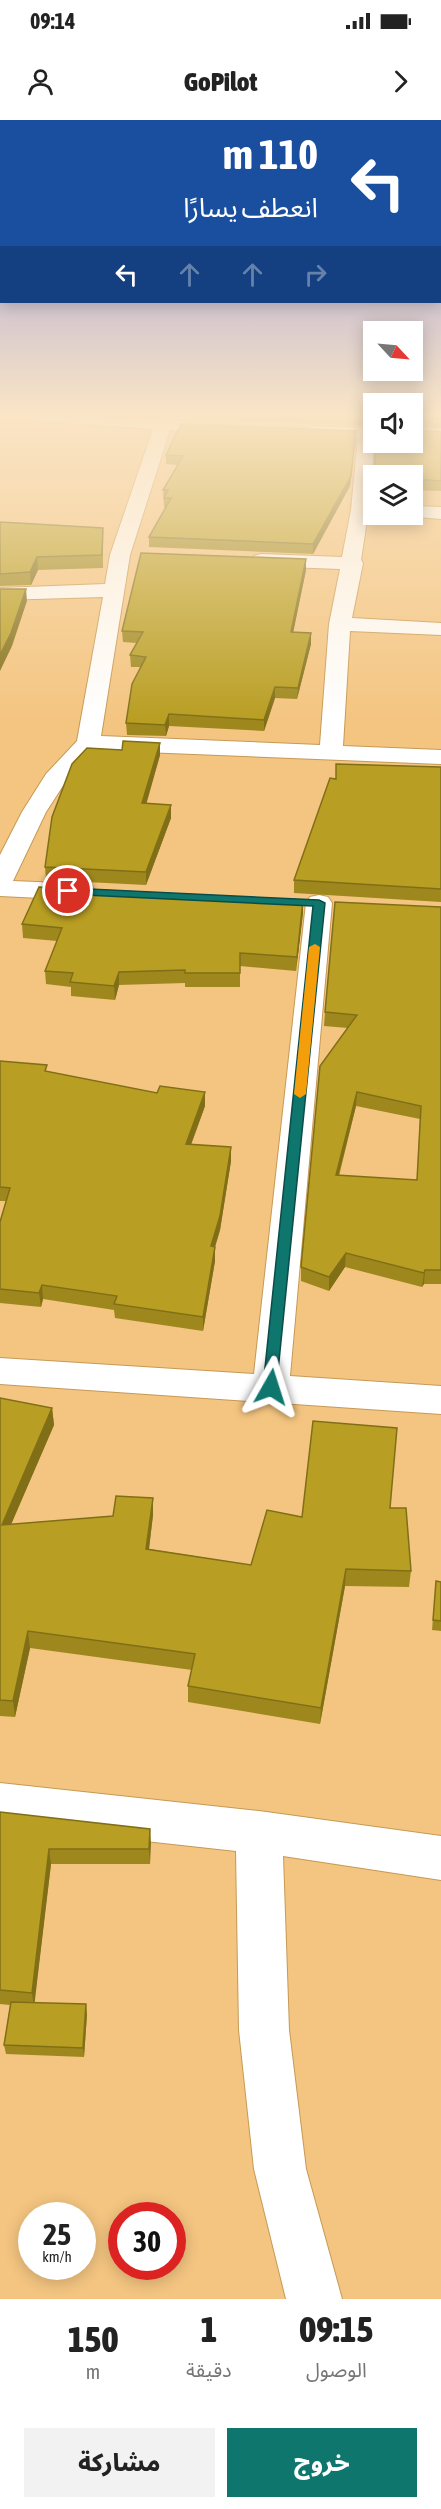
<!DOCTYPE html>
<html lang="ar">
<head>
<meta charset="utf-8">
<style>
  :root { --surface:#fff; --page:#f2f2f2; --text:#222; --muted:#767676; --accent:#0f766e }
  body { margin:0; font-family:"Asap Condensed","Noto Sans Arabic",sans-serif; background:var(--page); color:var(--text); direction:rtl; height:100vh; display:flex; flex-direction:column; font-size:22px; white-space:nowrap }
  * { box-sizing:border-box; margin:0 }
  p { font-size:20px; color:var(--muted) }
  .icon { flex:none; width:33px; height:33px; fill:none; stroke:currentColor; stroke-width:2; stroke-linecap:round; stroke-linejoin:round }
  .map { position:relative; height:2179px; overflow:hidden; direction:ltr }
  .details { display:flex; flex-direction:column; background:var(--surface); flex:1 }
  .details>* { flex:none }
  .banner { position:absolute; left:0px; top:0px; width:441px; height:183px; box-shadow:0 3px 15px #0003; direction:rtl; background:#1a4fa0; color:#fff; overflow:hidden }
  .needle { width:39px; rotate:116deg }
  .controls { position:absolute; left:363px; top:201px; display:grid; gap:12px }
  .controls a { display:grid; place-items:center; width:60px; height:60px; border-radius:0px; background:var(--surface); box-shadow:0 3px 15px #0003; font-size:30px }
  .speed { position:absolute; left:18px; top:2082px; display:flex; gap:12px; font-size:30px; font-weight:700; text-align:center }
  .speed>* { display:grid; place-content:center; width:78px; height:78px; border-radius:50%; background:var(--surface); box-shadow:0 3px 15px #0003; line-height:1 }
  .speed small { font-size:15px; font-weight:400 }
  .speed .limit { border:9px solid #d22; background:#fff; color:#111 }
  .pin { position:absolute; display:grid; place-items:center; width:51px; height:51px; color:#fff; margin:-26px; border:3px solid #fff; border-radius:50%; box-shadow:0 2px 6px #0007 }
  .me { position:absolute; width:66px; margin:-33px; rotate:6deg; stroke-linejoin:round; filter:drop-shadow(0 0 4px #0008) }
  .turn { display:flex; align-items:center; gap:21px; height:126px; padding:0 24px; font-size:27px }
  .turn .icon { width:78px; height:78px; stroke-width:2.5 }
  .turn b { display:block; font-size:42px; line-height:51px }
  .lanes { display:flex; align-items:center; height:57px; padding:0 24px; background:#0003; justify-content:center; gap:30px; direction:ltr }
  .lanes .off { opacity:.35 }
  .eta { display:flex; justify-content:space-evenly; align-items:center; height:102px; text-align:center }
  .eta b { font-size:36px; font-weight:800; line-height:42px }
  .primary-button { display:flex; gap:12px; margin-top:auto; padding:12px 24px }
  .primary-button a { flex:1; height:69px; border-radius:0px; background:var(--accent); color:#fff; font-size:24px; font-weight:800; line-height:69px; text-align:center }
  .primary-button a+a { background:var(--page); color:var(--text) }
  .status { display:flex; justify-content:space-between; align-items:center; height:42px; padding:0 30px; background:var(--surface); direction:ltr }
  .status svg { height:16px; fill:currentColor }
  header { display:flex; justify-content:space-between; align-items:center; height:78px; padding:0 24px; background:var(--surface); font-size:27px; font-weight:800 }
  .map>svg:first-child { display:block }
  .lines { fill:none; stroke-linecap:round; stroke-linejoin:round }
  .minor-casing { stroke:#c69955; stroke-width:2 }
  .minor { fill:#fff; fill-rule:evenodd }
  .wall { fill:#9e881d; fill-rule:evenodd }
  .shaded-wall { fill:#816f18 }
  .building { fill:#b89e22; stroke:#816f18; stroke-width:1.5; fill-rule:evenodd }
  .route { fill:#0f766e; stroke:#0a4d48; stroke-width:1.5 }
  .slow { fill:#f59e0b }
</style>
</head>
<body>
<div class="status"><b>09:14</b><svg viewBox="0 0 49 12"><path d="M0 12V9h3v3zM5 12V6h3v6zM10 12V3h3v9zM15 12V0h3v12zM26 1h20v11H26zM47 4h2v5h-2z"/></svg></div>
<header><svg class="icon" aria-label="forward" viewBox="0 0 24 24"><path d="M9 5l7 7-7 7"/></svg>GoPilot<svg class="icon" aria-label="person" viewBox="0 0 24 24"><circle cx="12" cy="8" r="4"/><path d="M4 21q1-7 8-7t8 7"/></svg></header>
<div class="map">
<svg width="441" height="2179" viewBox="0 0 441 2179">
  <rect width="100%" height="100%" fill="#f4c581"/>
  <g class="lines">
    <g class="minor-casing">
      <g id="minor">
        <path d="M28,296L156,299L157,296H174L173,300L189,302L192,306L183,311L170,310L130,435L101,616L320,625L329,504L340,449L261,446L254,444L251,440L254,436L261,434L342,437L351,390L358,318L312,316L303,311L312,306L374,308C374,351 368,396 361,440L363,443L352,498L441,503V515L350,511L343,626L441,630V644L94,630L68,658L46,692L13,761L83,764L92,766L96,772L92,778L83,780L0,776V735L22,692L46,654L77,621L103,477L0,480V468L105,464L110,435L153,309L36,301Z"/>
        <path d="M412,386L441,387V399L405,396L412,394Z"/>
        <path d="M319,775L328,777L332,783L290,1256L441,1266V1294L0,1264V1238L254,1254L306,783L310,777Z"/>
        <path d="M0,1663L259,1691L441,1716V1760L283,1736L289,1910L306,2049L342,2179H286L254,2049L239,1910L236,1731L0,1705Z"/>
      </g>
    </g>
    <use href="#minor" class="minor"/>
  </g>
  <g class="wall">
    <path d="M188,296H374V306L188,298Z"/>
    <path d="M412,296H441V308L412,307Z"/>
    <path d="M356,311L350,366L313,434L149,427V417L166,388L164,387L163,370L178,345L166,344V335Z"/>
    <path d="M441,312V371L412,370V356Z"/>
    <path d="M0,402L103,408V448L38,450L31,465L0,466Z"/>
    <path d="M306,439V450L293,512L311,524L297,579L275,578L264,611L169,606L166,616L127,615L126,603L140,547H131L130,535L137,523L123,522L122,511Z"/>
    <path d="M160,623V635L146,683L171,698L146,765L46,760L45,747L122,630Z"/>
    <path d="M441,647V782L294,773V760Z"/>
    <path d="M303,780V793L296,851L240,846V867H185V863L119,865L115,880L71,876V867L46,864L45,851L57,821L23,818L22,804Z"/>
    <path d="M441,787V1164H424L422,1167L345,1147L329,1171L301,1161V1147L348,908L324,906L325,892ZM356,986L420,999L417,1060L339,1056Z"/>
    <path d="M0,941L205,986L191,1025L231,1041L220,1110L215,1127V1141L203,1211L115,1198L114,1190L43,1179L41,1187L0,1183V1102L6,1081H0Z"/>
    <path d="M0,1278L52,1288L54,1305L11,1404L113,1396L153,1378V1395L149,1429L251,1445L302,1397L390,1388L411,1451L409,1467L345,1466L320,1604L188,1582V1566L192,1550L30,1528L15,1597L0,1596Z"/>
    <path d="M436,1461L441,1462V1511L432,1510Z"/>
    <path d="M0,1692L150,1709V1744H51L34,1883L87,1894L84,1937L6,1934L4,1925L10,1885L0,1884Z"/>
  </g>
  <g class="shaded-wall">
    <path d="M356,311L350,366L313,434V424Z"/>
    <path d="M37,437L38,450L31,465L30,452Z"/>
    <path d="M306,439V450L291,523V512Z"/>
    <path d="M26,469L27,481L12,526L0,551V535Z"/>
    <path d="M311,513V524L297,579L298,568Z"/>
    <path d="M275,567V578L264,611V600Z"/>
    <path d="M169,594V606L166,616L165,605Z"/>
    <path d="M160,623V635L143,696L142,683Z"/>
    <path d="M171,685V698L146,765V752Z"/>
    <path d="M303,780V793L296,851L297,837Z"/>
    <path d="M119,852V865L115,880L114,866Z"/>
    <path d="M205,972V986L186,1038V1024Z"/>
    <path d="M357,972L356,986L335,1069L336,1055Z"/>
    <path d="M231,1027V1041L220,1110L211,1140V1126Z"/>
    <path d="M215,1127V1141L203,1211V1197Z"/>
    <path d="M346,1133L345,1147L329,1171V1157Z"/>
    <path d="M425,1150L424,1164L422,1167L424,1153Z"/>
    <path d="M42,1165L43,1179L41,1187L39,1173Z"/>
    <path d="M52,1288L54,1305L4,1421L2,1405Z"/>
    <path d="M153,1378V1395L147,1445L146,1429Z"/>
    <path d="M346,1449L345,1466L320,1604L321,1588Z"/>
    <path d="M28,1511L30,1528L15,1597L13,1581Z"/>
    <path d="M150,1709L151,1724L150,1744L149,1729Z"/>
    <path d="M49,1729L51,1744L34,1888L32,1873Z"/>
    <path d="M86,1884L87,1894L84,1937L83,1928Z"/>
  </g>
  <g class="building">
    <path d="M412,296H441V299L413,297L412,298Z"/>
    <path d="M181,304L356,311L351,356L313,424L149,417L171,378H164L168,370H163L183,336L166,335Z"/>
    <path d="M412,310L441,312V361L412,359V356H374L376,322H412Z"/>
    <path d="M0,402L103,408L102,435L37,437L30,452L0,454Z"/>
    <path d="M141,433L306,439L291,512L311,513L298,568L275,567L264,600L169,594L165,605L126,603L132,564L146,537L130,535L143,512L122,511Z"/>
    <path d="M0,469H26L11,513L0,535Z"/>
    <path d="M123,621L160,623L142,683L171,685L146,752L45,747L52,697L72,644L87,628L122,630Z"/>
    <path d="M336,644L441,647V769L294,760L330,658L336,659Z"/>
    <path d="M39,767L303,780L297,837L240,833V853H185V850L119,852L114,866L70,862L73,853L45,851L62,808L22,804Z"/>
    <path d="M335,782L441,787V1150H425L424,1153L346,1133L329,1157L301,1147L320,946L357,895L325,892ZM357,972L421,986L417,1060L336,1055Z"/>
    <path d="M0,941L47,945L45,951L157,973L160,966L205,972L186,1024L231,1027L220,1096L211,1126L215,1127L203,1197L114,1184L117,1176L42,1165L39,1173L0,1169V1102L10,1068L0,1067Z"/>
    <path d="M0,1278L52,1288L2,1405L113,1396L116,1376L153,1378L146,1429L251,1445L267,1390L302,1397L313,1301L397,1308L390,1388H406L411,1451L346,1449L321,1588L188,1566L195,1534L28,1511L13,1581L0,1580Z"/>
    <path d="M436,1461L441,1462V1501L433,1500Z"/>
    <path d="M0,1692L150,1709L149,1729H49L32,1873L0,1870Z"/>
    <path d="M11,1882L86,1884L83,1928L4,1925Z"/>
  </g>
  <linearGradient id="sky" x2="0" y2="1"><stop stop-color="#9193dc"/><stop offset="0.49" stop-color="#fae5c6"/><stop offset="1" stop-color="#fae5c6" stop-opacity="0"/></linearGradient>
  <rect width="441" height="601" fill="url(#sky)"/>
  <path class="route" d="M68,768L319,780L325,783L276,1271L271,1273L263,1267L313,786L65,774V769Z"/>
  <path class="slow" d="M315,824L320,827L306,974L300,978L294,974L309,827Z"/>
</svg>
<div class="controls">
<a><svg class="needle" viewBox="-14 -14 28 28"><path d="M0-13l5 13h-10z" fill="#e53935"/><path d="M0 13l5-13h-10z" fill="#767676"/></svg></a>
<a><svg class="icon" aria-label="sound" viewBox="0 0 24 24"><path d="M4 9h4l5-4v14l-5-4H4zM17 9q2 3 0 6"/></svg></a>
<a><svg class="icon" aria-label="layers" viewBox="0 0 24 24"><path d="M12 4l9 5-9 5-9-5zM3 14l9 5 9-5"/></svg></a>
</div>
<div class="speed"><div>25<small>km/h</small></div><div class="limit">30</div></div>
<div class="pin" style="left:68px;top:771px;background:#d93025"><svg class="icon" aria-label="arrive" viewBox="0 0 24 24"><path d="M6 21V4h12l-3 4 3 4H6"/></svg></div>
<svg class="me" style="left:271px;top:1267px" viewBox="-20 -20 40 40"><path d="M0-17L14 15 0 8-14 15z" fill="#0f766e" stroke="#fff" stroke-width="4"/></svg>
<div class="banner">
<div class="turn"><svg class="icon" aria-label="left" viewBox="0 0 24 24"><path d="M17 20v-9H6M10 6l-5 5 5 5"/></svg><div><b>110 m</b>انعطف يسارًا</div></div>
<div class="lanes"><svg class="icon" aria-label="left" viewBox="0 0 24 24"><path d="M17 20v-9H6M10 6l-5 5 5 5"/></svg><svg class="icon off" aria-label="ahead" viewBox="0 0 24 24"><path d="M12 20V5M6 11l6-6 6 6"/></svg><svg class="icon off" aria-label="ahead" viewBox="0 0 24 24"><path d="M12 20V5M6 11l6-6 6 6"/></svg><svg class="icon off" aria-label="right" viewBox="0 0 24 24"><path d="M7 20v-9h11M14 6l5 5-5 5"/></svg></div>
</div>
</div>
<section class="details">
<div class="eta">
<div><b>09:15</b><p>الوصول</p></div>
<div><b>1</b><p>دقيقة</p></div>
<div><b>150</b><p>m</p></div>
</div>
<div class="primary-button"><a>خروج</a><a>مشاركة</a></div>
</section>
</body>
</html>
